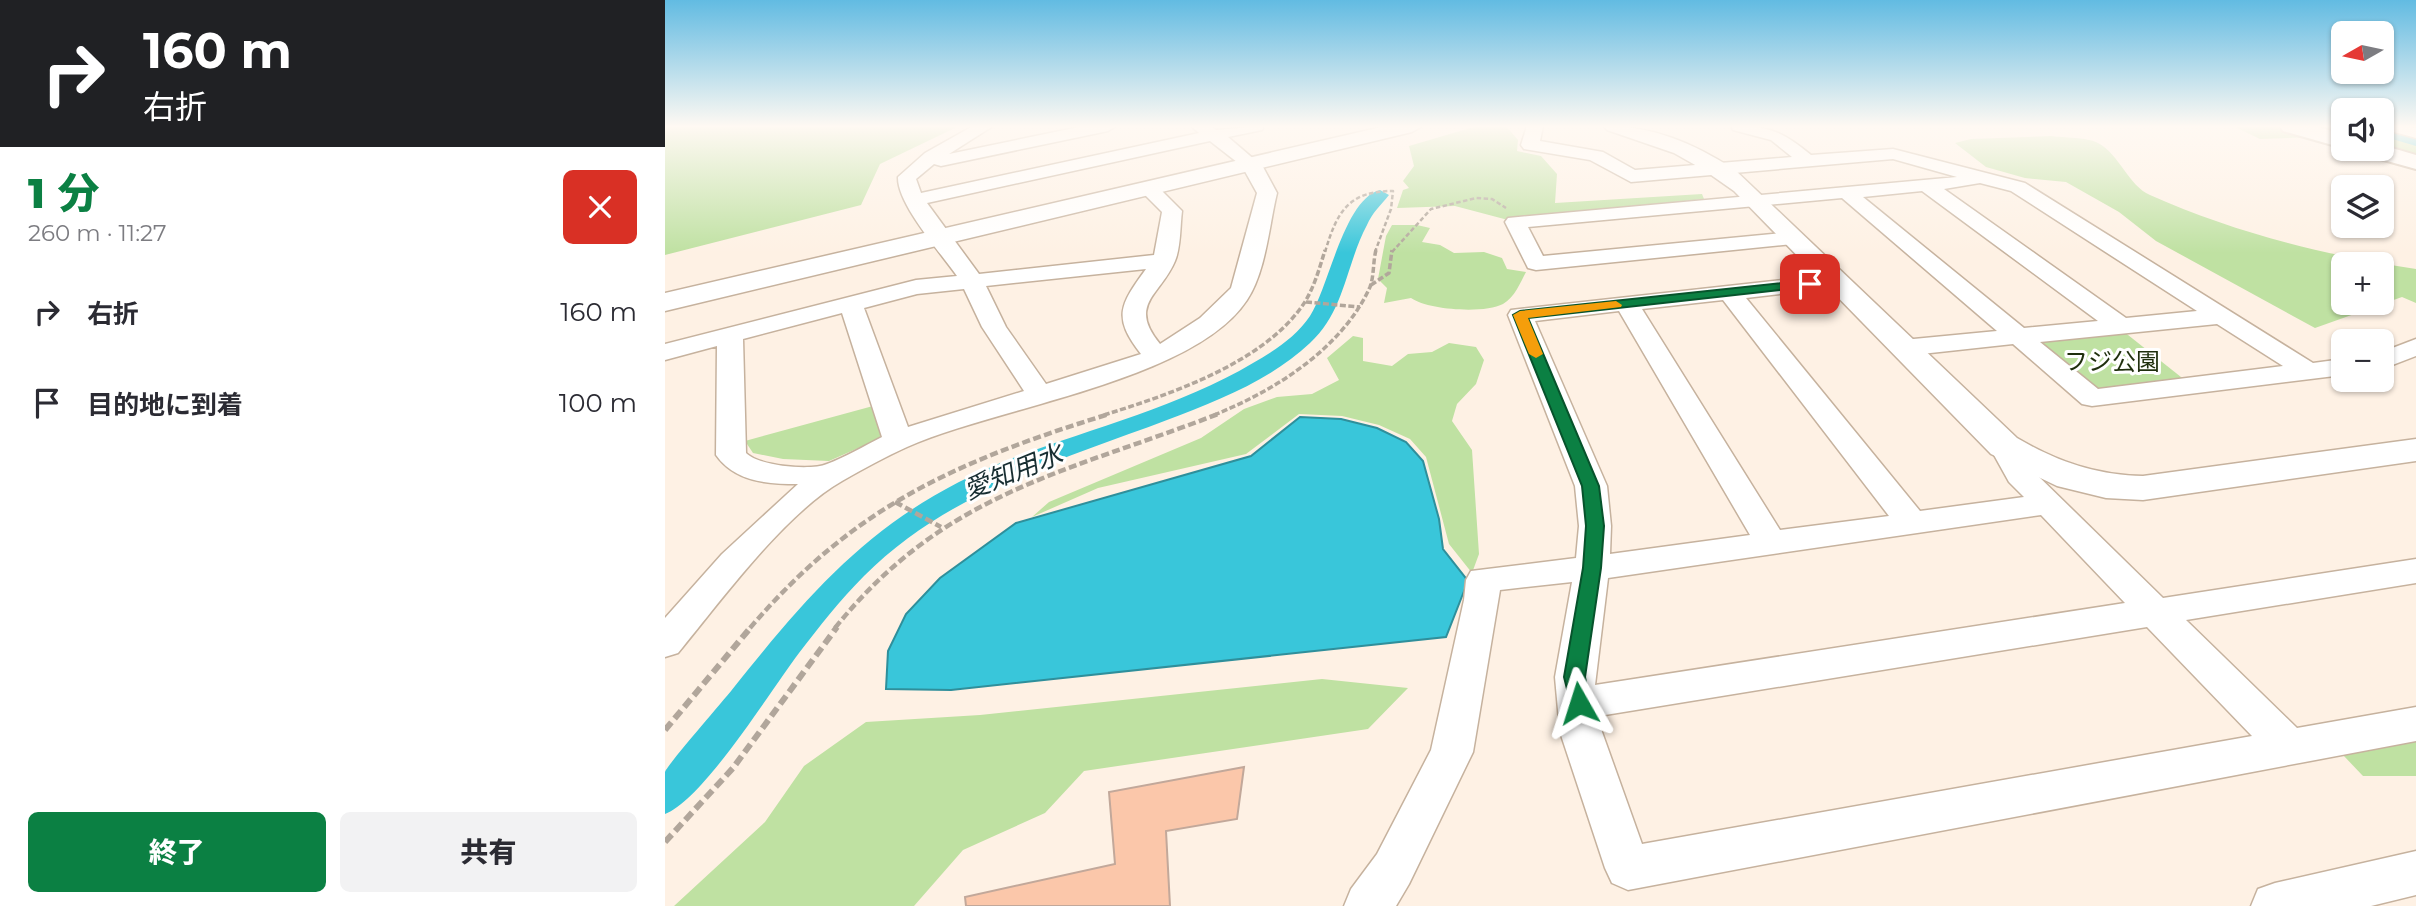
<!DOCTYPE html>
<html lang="ja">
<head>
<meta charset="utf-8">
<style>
  :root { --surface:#fff; --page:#f2f2f3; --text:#2b2b33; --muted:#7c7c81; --accent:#0b8043 }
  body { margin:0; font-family:Montserrat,"Noto Sans JP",sans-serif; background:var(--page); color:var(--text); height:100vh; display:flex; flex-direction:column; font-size:26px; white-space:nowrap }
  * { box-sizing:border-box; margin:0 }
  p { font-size:23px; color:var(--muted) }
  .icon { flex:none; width:38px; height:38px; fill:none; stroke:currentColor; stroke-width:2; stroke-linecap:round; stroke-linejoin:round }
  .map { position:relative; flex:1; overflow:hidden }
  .sheet { display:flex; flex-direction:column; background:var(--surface); width:665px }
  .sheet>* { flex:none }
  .guide { background:#202124; color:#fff; overflow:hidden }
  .needle { width:46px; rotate:261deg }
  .tools { position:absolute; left:1666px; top:21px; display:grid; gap:14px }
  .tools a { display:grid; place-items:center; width:63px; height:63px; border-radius:10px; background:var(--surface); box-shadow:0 2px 5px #0004; font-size:35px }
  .pin { position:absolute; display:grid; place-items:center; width:60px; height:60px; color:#fff; margin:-30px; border-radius:14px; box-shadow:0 4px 10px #0006 }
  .me { position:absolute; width:77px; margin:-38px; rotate:354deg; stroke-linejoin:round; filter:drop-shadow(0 0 5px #0008) }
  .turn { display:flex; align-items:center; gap:24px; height:147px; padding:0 28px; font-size:32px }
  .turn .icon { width:91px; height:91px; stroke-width:2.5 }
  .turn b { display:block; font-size:49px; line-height:60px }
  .round { display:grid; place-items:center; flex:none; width:74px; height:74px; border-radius:10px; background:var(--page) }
  .overview { display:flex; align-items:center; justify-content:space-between; height:119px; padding:0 28px }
  h1 { font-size:42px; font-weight:800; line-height:52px; color:var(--accent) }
  .action { display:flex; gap:14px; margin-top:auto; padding:14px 28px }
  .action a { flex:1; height:80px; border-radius:10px; background:var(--accent); color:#fff; font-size:28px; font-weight:800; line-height:80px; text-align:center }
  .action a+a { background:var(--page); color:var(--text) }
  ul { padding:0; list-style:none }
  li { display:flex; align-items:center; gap:21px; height:91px; padding:0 28px }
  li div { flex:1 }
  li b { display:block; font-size:26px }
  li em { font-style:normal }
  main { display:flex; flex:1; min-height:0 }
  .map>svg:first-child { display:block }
  .green { fill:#bfe1a2; fill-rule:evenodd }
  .water { fill:#39c6da; stroke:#2f8f9b; stroke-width:2 }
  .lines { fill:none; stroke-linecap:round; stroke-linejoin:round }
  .canal { fill:#39c6da; fill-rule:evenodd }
  .river { fill:#39c6da; fill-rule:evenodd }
  .building { fill:#fbc7aa; stroke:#c2a89a; stroke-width:2 }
  .minor-casing { stroke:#c6b29e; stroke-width:3 }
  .tertiary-casing { stroke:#c6b29e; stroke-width:3 }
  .secondary-casing { stroke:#c6b29e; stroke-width:4 }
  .path-far3 { stroke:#b1a69b; stroke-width:2.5; stroke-dasharray:4.5 2.5; stroke-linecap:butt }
  .path-far2 { stroke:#b1a69b; stroke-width:3.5; stroke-dasharray:6 2.5; stroke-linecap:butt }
  .path-far1 { stroke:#b1a69b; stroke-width:4.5; stroke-dasharray:8 3.5; stroke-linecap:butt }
  .path { stroke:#b1a69b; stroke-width:6; stroke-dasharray:10 5; stroke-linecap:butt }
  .minor { fill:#fff; fill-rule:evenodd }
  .tertiary { fill:#fff; fill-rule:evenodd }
  .secondary { fill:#fff; fill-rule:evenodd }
  .route { fill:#0b8043; stroke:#07532c; stroke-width:2 }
  .slow { fill:#f59e0b }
  .labels { text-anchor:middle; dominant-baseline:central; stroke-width:6; stroke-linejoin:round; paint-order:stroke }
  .park-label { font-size:24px; fill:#1f2f0d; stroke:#fff }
  .water-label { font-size:26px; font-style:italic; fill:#182e32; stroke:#fff }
</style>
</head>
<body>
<main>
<section class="sheet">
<div class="guide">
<div class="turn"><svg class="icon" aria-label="right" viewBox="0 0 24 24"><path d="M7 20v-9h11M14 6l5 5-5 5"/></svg><div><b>160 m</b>右折</div></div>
</div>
<div class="overview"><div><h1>1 分</h1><p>260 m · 11:27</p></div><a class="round" style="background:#d93025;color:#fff"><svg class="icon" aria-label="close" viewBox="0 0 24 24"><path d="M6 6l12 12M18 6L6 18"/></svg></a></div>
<ul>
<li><svg class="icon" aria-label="right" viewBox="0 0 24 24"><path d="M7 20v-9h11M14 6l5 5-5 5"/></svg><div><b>右折</b></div><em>160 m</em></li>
<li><svg class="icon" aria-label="arrive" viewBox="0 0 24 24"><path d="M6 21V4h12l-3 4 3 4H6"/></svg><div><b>目的地に到着</b></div><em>100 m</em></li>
</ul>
<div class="action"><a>終了</a><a>共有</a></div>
</section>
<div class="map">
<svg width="1751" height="906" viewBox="0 0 1751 906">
  <rect width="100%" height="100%" fill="#fef1e4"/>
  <g class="green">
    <path d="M0,126H294L215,164L196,205L0,255Z"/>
    <path d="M812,126H841L853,140L852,151L876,156L892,174L890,203L1037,194L1039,199L843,220L790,206L732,208L738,190L744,188L738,181L749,166L744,146Z"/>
    <path d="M1568,126H1678V146L1646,137L1595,139Z"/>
    <path d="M1717,126L1751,136V168L1686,149H1717Z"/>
    <path d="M1386,136C1399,138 1422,137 1433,143C1454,154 1464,186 1485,195C1570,233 1660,255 1751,269V303L1737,297L1650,328L1491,241L1454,212L1401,182L1360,178L1321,167L1290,143L1306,139ZM1717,264V303H1678V264Z"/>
    <path d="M727,225H752L765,228L757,242L775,245L789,253L819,252L837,258L842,269L861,272C855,283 850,297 838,304C819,314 763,310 746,298L719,303L722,288L713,279L721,236Z"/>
    <path d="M1458,331L1521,381L1431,391L1373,344L1375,339Z"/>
    <path d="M688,336L698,338V361L727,366L743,354L767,352L784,343L811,347L819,360L811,384L792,404L787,421L807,450L814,554L807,573L784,544L761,457L745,439L714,425L677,416L634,414L581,454L433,488L367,517L384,502L536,438L579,409L612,397L647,394L674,380L662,358Z"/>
    <path d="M208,406L216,438L164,461L118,459L88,453L80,441Z"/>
    <path d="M657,679L743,688L703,729L419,771L380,813L298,850L249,906H9L100,822L139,766L201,722L315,715Z"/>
    <path d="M1751,740V776H1698L1678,755Z"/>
  </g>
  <path class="water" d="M635,417L676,419L712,428L741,442L758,461L774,519L778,549L803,581L781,637L286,690L221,689L223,651L241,614L275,578L351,523L586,456Z"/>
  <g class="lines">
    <path class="canal" d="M715,190L724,195C716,205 707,213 702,225C681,264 680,311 645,343C606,380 552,401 502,420C394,461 283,492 199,576C175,600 154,627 134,653C106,690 38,800 0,814C0,801 0,784 0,772C2,765 61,698 70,686C154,581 219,508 348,458C427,428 514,407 588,363C609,351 631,337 645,316C664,287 679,199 715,190Z"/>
    <path class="river" d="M1717,126L1751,130V146L1717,136Z"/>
  </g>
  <path class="building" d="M579,767L572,819L501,831L505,906H301L300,897L450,864L444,792Z"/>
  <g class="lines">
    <g class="minor-casing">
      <g id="minor">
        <path d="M308,126H328L284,154L419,126H451L443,131L276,166L269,164L251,179L256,193L534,133L526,126H545L551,130L599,126L597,130L563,137L598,167L612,193C604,226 601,271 582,300C529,381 331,407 242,447C220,457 198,469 177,481C119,514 56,601 13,653L0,657V618L57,554L133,484C102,484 70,482 51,455L52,346L0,360V344L251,280L292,276C276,253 232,204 233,177L260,153ZM545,141L577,166L592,193L566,288L535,318L495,344C462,304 496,295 510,261C516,247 515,226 517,211L490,184H476L473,188L497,212L489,255L314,274L262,203ZM481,269C455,305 447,317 476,354L381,384L341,327L321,286ZM299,289L317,327L359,391L243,427L199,308L252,294ZM177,313L217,437C199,446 181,457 162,464C145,471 94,466 81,453L78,339Z"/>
        <path d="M862,126H878L875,141L938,152L970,170L1127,157L1106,140L1068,130L1066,126C1104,126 1117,131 1146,155L1228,149L1360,183L1648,363L1678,359V375L1427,406L1417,404L1348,344L1238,356L1229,353L1225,348L1229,343L1238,340L1332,331L1177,198L863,227L878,256L1128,232L1139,238L1128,244L871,270L863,268L840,222L843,218L1292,177L1228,159L966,182L925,160L859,149L856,145ZM1315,183L1346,191L1532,311L1461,318L1279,189ZM1257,191L1433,321L1359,328L1198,197ZM1552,324L1618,366L1433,389L1375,342Z"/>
        <path d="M1720,126L1751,128V138L1722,130Z"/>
        <path d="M1172,274L1180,276L1183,281L1180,286L1081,298L1255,511L1359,497L1344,482L1324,446L1329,440L1339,437L1349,440L1367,470L1498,598L1751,559V583L1521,620L1632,728L1751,707V741L963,890L947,883L940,868L895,732L890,677L907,582L835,590L808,752L744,884L731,906H679L686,889L712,854L766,750L799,600L801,580L806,571L911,558L914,526L910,486L843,315L846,310ZM1058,300L1224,516L1115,530L977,309ZM954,311L1085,535L945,554L946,526L942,486L870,321ZM1376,515L1460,603L930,685L943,578ZM1482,627L1587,736L977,844L937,732L934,716Z"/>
        <path d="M1751,339V356L1717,369V352Z"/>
        <path d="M1751,851V895L1706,906H1586L1593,889L1610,883Z"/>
      </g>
    </g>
    <g class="tertiary-casing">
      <g id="tertiary">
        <path d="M721,126H757L747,132L0,311V293Z"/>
        <path d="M939,126C989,126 1028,143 1070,170L1352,438C1393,462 1431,475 1478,476L1751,439V461L1478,500L1441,498L1392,486L1326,454L1069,191L1039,170L1009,153L942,130Z"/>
      </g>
    </g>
    <g class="secondary-casing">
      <g id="secondary">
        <path d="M1615,126H1649L1678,134V148L1618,131Z"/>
        <path d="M1717,145L1751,155V169L1697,154L1694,149H1717Z"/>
      </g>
    </g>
    <g class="path-far3">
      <path d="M660,252C672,212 683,191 728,191L726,209L710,252"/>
      <path d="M727,252L766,209L811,198L827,199L841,208"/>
    </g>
    <g class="path-far2">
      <path d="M706,285L724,273L727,250"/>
      <path d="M641,302L695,307"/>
      <path d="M439,415C503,395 593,365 635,309C648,292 654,270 660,250"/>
      <path d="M549,415C609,391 677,349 705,287C709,277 708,261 711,250"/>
    </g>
    <g class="path-far1">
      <path d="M230,502L276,527"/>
      <path d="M85,628C190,505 293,461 444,414"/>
      <path d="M170,628C279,492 401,473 553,414"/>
    </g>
    <g class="path">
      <path d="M0,730L86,627"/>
      <path d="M0,842L68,768L172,627"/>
    </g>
    <use href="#minor" class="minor"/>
    <use href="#tertiary" class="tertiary"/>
    <use href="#secondary" class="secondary"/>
  </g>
  <linearGradient id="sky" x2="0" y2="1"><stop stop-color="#62bbe2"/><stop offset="0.5" stop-color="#fff9f3"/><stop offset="1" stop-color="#fff9f3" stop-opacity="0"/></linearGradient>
  <rect width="1751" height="253" fill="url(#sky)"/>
  <path class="route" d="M1145,280L1151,284L1150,286L863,318L934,486L939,526L936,568L920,677L925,703L922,709L914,711L907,709L899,677L918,568L921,526L917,486L848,315L855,311Z"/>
  <path class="slow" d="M951,301L957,305L956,307L863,318L878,354L871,358L864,354L848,315L855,311Z"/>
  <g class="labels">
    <g class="park-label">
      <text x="1447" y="361">フジ公園</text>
    </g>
    <g class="water-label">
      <text transform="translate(348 472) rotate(-22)">愛知用水</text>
    </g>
  </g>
</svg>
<div class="tools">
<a><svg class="needle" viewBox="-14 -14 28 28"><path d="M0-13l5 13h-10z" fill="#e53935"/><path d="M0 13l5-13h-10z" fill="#7c7c81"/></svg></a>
<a><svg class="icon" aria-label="sound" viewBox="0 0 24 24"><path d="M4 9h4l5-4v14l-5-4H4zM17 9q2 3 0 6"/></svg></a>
<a><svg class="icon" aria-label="layers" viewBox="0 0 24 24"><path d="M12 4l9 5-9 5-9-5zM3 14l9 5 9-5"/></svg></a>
<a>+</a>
<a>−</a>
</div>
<div class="pin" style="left:1145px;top:284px;background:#d93025"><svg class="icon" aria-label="arrive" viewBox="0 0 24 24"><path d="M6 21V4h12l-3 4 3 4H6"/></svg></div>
<svg class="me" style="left:914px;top:703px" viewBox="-20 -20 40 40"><path d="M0-17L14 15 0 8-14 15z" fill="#0b8043" stroke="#fff" stroke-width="4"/></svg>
</div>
</main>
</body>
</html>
